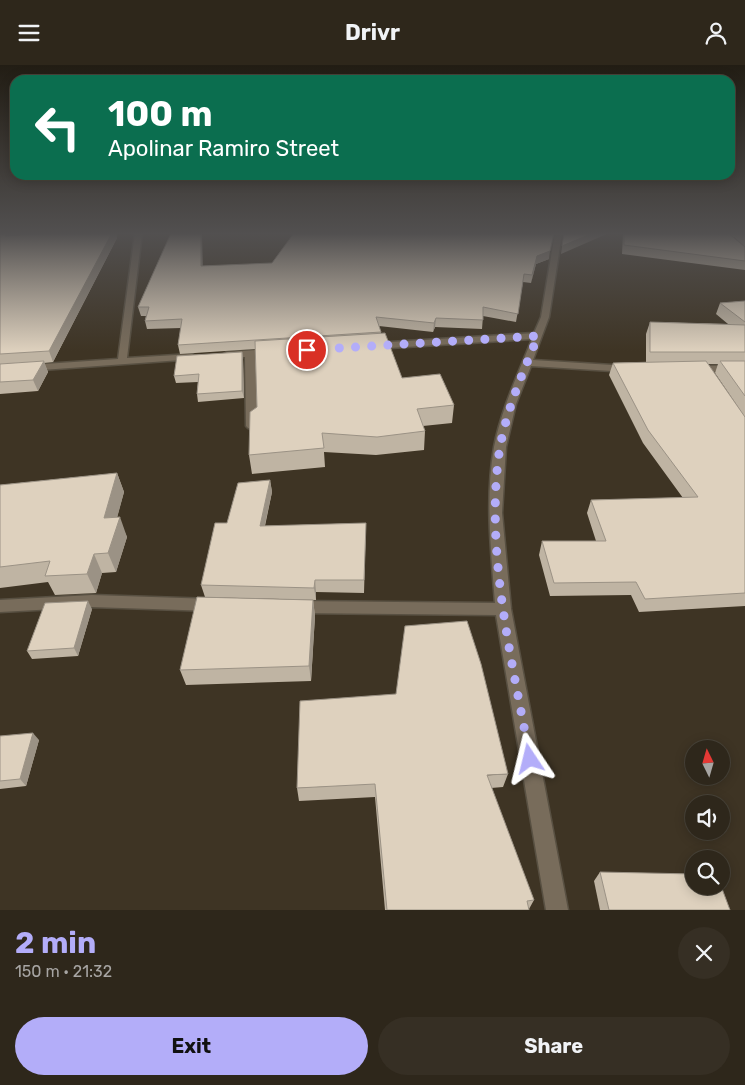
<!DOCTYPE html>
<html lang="en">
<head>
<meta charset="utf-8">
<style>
  :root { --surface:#2e271b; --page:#362f24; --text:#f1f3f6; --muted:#a7a5a3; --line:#49443a; --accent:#b3adf9 }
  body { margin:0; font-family:Rubik,sans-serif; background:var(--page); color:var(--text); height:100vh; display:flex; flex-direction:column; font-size:19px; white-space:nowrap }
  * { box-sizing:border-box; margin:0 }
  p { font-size:16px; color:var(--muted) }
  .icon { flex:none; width:28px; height:28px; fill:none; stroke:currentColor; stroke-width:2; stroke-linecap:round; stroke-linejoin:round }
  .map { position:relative; height:845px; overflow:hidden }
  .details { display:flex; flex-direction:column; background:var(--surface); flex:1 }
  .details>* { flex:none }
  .top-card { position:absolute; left:10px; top:10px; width:725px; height:105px; border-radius:15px; box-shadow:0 2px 12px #0003,0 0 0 1px var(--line); background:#0b6e4f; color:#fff; overflow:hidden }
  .needle { width:32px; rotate:355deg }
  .tools { position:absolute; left:685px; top:675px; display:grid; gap:10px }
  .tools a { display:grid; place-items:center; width:45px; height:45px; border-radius:50%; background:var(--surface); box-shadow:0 2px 12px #0003,0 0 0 1px var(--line); font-size:25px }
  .pin { position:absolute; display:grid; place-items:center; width:42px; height:42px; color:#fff; margin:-21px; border:2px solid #fff; border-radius:50%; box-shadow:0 1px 5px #0007 }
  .me { position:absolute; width:55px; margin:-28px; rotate:350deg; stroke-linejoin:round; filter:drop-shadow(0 0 4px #0008) }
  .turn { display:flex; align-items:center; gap:18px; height:105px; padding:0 15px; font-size:22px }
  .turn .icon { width:65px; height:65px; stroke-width:2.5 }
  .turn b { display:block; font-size:35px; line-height:42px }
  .round { display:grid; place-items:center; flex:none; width:52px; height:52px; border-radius:26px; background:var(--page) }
  .summary { display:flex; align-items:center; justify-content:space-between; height:85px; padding:0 15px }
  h1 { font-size:30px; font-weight:700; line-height:38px; color:var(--accent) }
  .primary-button { display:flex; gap:10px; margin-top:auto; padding:10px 15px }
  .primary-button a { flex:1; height:58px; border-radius:30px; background:var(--accent); color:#111; font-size:20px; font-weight:700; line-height:58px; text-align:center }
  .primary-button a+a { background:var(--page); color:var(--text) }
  header { display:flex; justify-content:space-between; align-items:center; height:65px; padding:0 15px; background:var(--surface); font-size:22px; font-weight:700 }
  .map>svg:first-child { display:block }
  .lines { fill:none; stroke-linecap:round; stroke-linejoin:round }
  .minor-casing { stroke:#585042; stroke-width:3 }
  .minor { fill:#786c5b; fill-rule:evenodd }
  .wall { fill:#bfb4a3; fill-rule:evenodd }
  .shaded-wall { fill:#9b9285 }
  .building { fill:#ded1be; stroke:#9b9285 }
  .route { stroke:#b3adf9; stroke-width:9; stroke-dasharray:0 16.2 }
</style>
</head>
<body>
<header><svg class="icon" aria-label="menu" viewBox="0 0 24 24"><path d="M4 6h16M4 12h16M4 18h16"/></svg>Drivr<svg class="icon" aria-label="person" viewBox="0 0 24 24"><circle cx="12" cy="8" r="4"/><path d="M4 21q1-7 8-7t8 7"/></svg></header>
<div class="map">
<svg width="745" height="845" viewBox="0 0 745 845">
  <rect width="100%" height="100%" fill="#3e3424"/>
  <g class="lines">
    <g class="minor-casing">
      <g id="minor">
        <path d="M135,168H142L127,293L192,289L197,292L195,294L0,308V302L118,294Z"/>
        <path d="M555,168H562L549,252L533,295L628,301L633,304L628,307L531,301L516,339L506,382L502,448L511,544L568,845H546L496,550L297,548L292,546L289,542L292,538L297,536L495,538C491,486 485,434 494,382C501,345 518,309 532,274L374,284L369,281L374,278L534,268L541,252Z"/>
        <path d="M272,284L275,285V289L255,291L258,361L252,364L248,363L246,361L245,292L227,293L222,290L227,287Z"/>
        <path d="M745,300V306L695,307L690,304L695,301Z"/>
        <path d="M92,530L212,534L217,536L220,540L217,544L212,546L92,542L0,547V535Z"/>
      </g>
    </g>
    <use href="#minor" class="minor"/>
  </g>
  <g class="wall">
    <path d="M0,168H17L15,170L48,168H116L117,173L53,297L44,298L48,307L38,326L0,329Z"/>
    <path d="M623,168H745V205L622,189ZM732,172H734L743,180Z"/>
    <path d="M549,194L536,199L531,218L523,217L516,257L483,251L482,264L435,262L433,267L379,261L381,268L402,313L454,340L452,358L423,361L425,366L424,385L376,390L324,387L325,402L252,409L249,390L257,342L255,284L180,289L178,280L181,263L147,264L145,256L146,251H141L138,242L203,201Z"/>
    <path d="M745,236V352L715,308L718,299H708L745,352V541L639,547L631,530L550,531L539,490L542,476H596L587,448L591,435L683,433L643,378L609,310L613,298L646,297V269L650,257L728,259L716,249L720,238Z"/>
    <path d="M242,287L243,294L244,333L198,337L197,329L198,317L176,318L174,311Z"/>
    <path d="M117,408L124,427L117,452L127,472L116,507L102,508L96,528L55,530L48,517L0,523V420Z"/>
    <path d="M270,415L272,427L265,461L366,458L364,528L316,527V535L205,532L201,520L227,458Z"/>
    <path d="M313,535L315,551L311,616L186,620L180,605Z"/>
    <path d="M92,544L78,591L32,594L27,586Z"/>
    <path d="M0,671L39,675L26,721L0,724Z"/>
    <path d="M508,709L503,722L491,723L534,835L529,844V845H385L375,732L299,736L297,723Z"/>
    <path d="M600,807L730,845H600L594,816Z"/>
  </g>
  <g class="shaded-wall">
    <path d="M7,168H17L8,180L5,171Z"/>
    <path d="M112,168H116L117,173L53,297L49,286Z"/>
    <path d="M201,168H202L203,209L201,201Z"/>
    <path d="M593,168H609L561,189L562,181Z"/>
    <path d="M550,186L549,194L536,199L531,218L537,191Z"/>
    <path d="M436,253L435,262L433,267L434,258Z"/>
    <path d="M242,287L243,294L244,333L242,326Z"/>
    <path d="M44,296L48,307L38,326L33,315Z"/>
    <path d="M117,408L124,427L112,472L104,453Z"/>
    <path d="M270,415L272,427L262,473L260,461Z"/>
    <path d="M120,452L127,472L116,507L108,488Z"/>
    <path d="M94,489L102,508L96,528L87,509Z"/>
    <path d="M315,515L316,527V535L314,523Z"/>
    <path d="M313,535L315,551L311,616L309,601Z"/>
    <path d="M88,536L92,544L78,591L74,583Z"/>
    <path d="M33,668L39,675L26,721L20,714Z"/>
  </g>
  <g class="building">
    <path d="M0,168H7L5,171L48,168H112L49,286L0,289Z"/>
    <path d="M171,168H201V201L272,198L294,168H554L550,186L537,191L532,210L524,209L518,249L483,242V255L436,253L434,258L376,252L381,267L178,280L182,254L145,256L149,242H138Z"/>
    <path d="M564,168H593L562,181Z"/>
    <path d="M624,168H728L745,182V196L624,180Z"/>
    <path d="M745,236V257L720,238Z"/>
    <path d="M650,257L745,260V287H650Z"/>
    <path d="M385,268L402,313L440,309L454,340L417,344L425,366L377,372L322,368L324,383L249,390L250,347L257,342L255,276Z"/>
    <path d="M242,287V326L197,329L199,309L174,311L177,291Z"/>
    <path d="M44,296L33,315L0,317V299Z"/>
    <path d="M706,296L745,352V528L645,534L636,517L554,518L542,476H606L591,435L698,432L648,365L613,298Z"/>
    <path d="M720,296H745V331Z"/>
    <path d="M117,408L104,453L120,452L108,488L94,489L87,509L45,511L50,496L0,502V420Z"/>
    <path d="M270,415L260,461L366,458L364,515H315L314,523L201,520L215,458H227L238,418Z"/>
    <path d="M197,532L313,535L309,601L180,605Z"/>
    <path d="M88,536L74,583L27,586L45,538Z"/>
    <path d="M467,556L481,599L508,709L487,710L534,835L527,836L529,845H387L375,719L297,723L300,636L396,629L405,561Z"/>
    <path d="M33,668L20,714L0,716V671Z"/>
    <path d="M600,807L694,809V821H721L730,845H609Z"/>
  </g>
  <linearGradient id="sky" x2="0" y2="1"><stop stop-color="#221d14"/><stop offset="0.59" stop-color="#525050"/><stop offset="1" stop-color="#525050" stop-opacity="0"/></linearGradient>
  <rect width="745" height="286" fill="url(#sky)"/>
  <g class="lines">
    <path class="route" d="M307,285L538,271C523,307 507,344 500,382C484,484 512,594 530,694"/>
  </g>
</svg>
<div class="tools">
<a><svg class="needle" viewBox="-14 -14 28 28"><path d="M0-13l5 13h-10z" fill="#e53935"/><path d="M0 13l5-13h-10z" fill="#a7a5a3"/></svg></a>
<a><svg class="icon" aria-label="sound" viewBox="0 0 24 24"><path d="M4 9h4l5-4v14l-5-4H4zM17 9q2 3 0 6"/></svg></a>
<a><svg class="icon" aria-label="search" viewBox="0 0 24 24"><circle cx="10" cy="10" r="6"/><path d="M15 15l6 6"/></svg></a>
</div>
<div class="pin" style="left:307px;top:285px;background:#d93025"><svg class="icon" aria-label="arrive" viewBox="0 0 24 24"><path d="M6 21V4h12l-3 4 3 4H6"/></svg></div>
<svg class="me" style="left:530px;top:694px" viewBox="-20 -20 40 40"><path d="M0-17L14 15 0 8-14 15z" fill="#b3adf9" stroke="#fff" stroke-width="4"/></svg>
<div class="top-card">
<div class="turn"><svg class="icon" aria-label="left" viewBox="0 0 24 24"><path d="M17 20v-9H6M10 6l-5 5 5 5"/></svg><div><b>100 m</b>Apolinar Ramiro Street</div></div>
</div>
</div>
<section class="details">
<div class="summary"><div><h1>2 min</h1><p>150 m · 21:32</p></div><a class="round"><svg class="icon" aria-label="close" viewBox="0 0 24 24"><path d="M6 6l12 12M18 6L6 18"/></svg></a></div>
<div class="primary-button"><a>Exit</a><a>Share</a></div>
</section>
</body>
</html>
